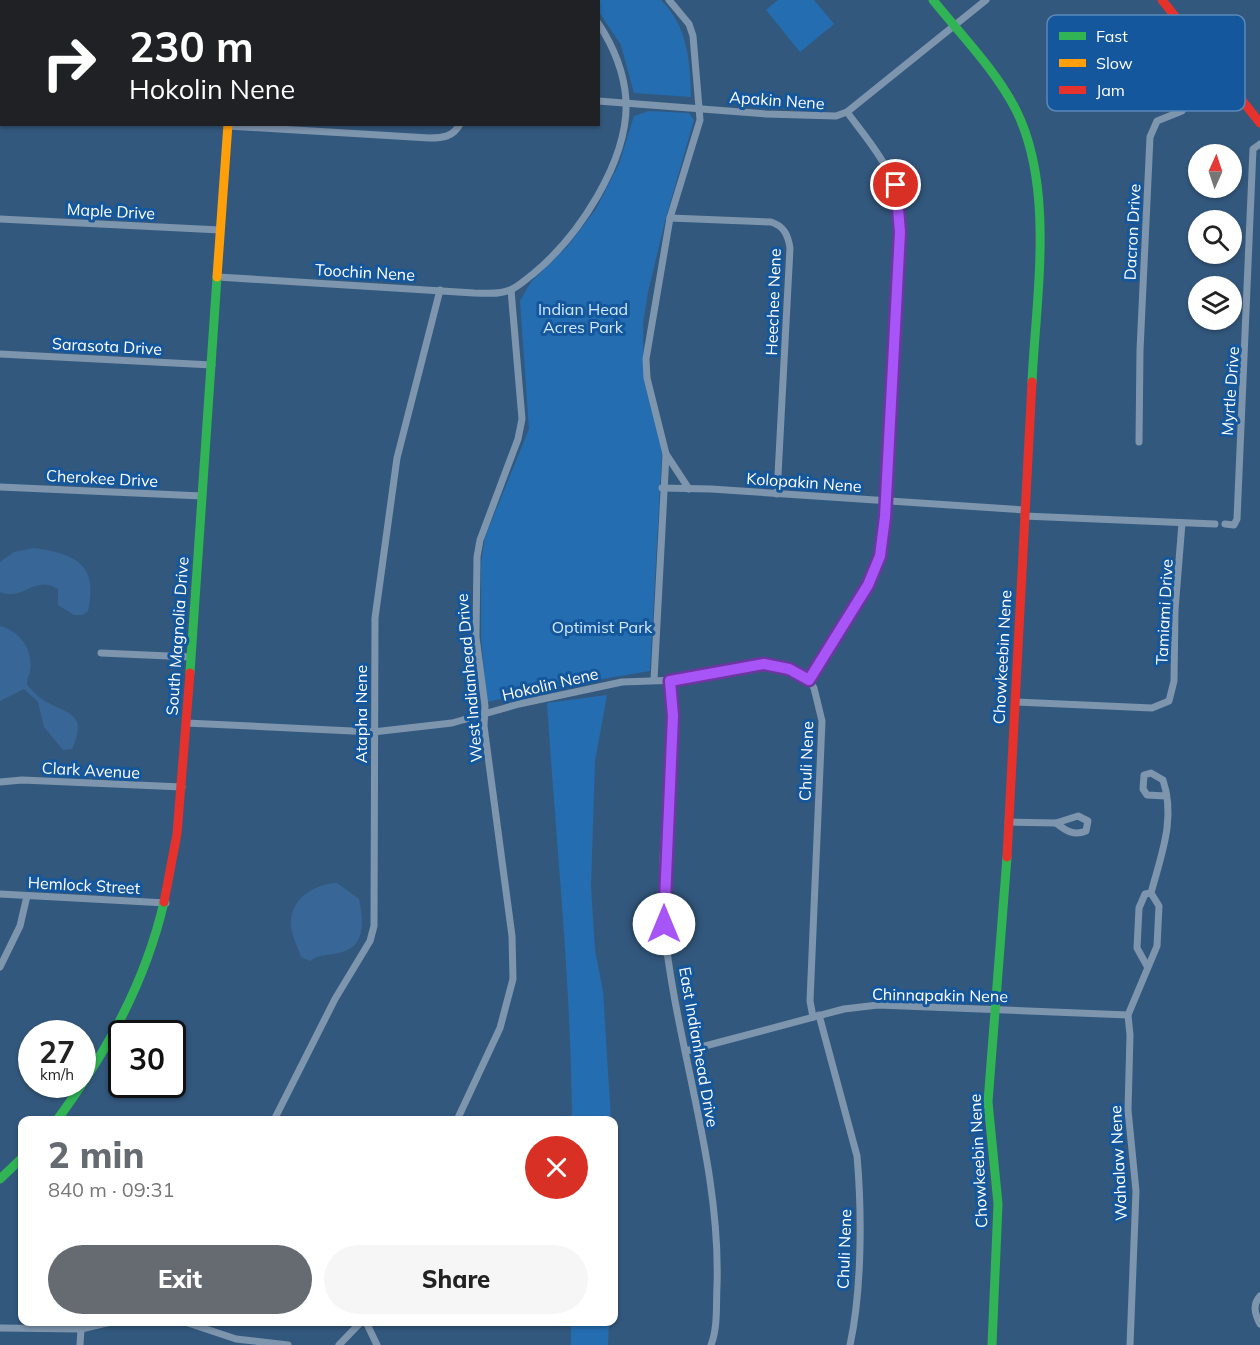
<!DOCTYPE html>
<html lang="en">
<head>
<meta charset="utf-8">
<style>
  :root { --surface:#fff; --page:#f6f6f6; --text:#222; --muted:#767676; --accent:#666b71 }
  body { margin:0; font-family:Mulish,sans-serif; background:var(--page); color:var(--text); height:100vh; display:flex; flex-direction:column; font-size:22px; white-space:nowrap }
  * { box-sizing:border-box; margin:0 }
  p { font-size:20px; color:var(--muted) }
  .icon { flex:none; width:33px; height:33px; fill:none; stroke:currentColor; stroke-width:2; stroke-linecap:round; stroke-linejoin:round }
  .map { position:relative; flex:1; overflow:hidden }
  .drawer { position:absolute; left:18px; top:1116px; width:600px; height:210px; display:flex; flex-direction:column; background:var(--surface); border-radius:12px; box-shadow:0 2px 4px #0004 }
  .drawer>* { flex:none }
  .banner { position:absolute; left:0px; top:0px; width:600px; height:126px; box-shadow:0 2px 4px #0004; background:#202124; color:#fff; overflow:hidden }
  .needle { width:39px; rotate:3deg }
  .controls { position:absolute; left:1188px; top:144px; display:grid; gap:12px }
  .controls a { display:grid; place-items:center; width:54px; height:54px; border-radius:50%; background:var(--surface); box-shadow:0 2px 4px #0004; font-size:30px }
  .speed { position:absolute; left:18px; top:1020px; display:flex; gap:12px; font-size:30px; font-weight:700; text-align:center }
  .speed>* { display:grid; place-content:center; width:78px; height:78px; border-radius:50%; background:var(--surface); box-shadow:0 2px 4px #0004; line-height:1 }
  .speed small { font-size:15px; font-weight:400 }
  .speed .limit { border:3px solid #111; border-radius:9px; background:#fff; color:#111 }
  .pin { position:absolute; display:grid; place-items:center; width:51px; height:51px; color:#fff; margin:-26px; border:3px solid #fff; border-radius:50%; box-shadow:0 2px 6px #0007 }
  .me { position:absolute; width:66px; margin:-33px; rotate:0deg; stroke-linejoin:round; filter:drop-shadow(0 0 4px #0008) }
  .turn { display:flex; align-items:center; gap:21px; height:126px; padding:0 30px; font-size:27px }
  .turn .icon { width:78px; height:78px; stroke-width:2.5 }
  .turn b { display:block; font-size:42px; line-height:51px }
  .round { display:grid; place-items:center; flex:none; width:63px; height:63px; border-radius:32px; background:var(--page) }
  .headline { display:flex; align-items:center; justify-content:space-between; height:102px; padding:0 30px }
  h1 { font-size:36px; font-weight:800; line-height:45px; color:var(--accent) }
  .cta { display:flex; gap:12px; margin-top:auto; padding:12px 30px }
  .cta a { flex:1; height:69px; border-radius:36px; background:var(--accent); color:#fff; font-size:24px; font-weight:800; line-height:69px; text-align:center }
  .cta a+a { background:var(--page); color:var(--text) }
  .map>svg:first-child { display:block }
  .green { fill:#256db1 }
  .water { fill:#386797 }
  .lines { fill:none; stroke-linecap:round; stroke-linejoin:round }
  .street { stroke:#7e95ae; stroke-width:7 }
  .fast { stroke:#30b455; stroke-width:9 }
  .slow { stroke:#ff9f0a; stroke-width:9 }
  .jam { stroke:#e5322d; stroke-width:9 }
  .route-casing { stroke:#6d37a1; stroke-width:15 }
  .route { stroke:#a855f7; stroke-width:10 }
  .labels { text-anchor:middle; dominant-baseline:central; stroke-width:6; stroke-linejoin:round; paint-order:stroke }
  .street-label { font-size:16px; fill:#fff; stroke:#14579c }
  .park-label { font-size:16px; fill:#d1e8fd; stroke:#14579c }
  .key { fill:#14579c; stroke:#5a89ba; stroke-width:1.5 }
  .key-label { font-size:16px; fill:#fff }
</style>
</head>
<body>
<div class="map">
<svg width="1260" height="1345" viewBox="0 0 1260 1345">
  <rect width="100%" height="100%" fill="#33587d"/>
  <g class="green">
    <path d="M589,0H661C688,27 690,61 691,97L634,93L621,45L599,12L598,2Z"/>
    <path d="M778,0H814L834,24L800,52L766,10Z"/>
    <path d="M649,111L689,113L694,120L665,221L648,292L643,324L644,376L662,450L650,671L543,689L487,702L481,637V563L485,537L529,429L520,301L531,282L567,247L596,209L619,164L634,116Z"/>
    <path d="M607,695L595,761L591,887L595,950L603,991L611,1120H572C571,981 556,842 547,703Z"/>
    <path d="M571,1322H609L608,1345H571Z"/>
  </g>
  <g class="water">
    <path d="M34,548C75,554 99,564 88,611L82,615H74L58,605V589C34,574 23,602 0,592V562L14,552Z"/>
    <path d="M0,626C20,631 34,650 30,672C28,678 26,680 28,686C33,691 39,698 46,702C72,715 87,715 72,749L63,750L44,727L38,702L24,689L0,701Z"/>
    <path d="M337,883L359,899C363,918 367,945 342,952C331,956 320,953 310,961L301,957C298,948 292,936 291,926C289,899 314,884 337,883Z"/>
  </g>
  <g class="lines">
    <g class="street">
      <path d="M580,0L581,2"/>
      <path d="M598,101L766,114L836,116L847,112L986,0"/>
      <path d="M228,126L429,138C443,138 453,137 460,124"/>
      <path d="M670,218L771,222C784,226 788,235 790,248L777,494"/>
      <path d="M0,219L220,230"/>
      <path d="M218,277L474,293C485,293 500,295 510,290C518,287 526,279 533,274C578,237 629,161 626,100C624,71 614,47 598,23"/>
      <path d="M0,354L212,365"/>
      <path d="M1139,442L1140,350L1150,137L1157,121L1182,111L1191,98L1197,44"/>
      <path d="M666,454L689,489"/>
      <path d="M0,487L202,496"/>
      <path d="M662,488L711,489L1025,510"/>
      <path d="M1024,516L1215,524"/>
      <path d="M1225,524L1234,525L1237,519L1253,149L1260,144"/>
      <path d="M101,653L191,657"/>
      <path d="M654,680L666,454L647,378L646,359L670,218L700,120L693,36L689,24L669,0"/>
      <path d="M809,680L868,585L880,556L885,517L900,211C896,171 870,143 847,112"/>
      <path d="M670,681C676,762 657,845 664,926C676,1047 721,1165 717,1286C716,1305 718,1327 711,1345"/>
      <path d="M1015,702L1152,708L1169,701L1174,681L1175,610L1182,523"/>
      <path d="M186,723L373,732L452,723L519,704L622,682L679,680L764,664L789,669L809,680L814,688L822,721L810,1001L813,1017"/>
      <path d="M0,782L22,780L182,787"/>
      <path d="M1078,816L1088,821L1086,831C1074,836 1066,831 1056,823Z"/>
      <path d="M1008,822L1056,823"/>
      <path d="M0,894L166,903"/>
      <path d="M1147,966L1137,948L1139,908L1145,894L1151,893C1161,855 1176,819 1163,780L1151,773L1144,775L1143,789L1147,795L1166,796"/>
      <path d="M0,967L20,926L27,896"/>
      <path d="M819,1015L857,1156C862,1212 862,1290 850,1345"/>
      <path d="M686,1051L844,1009L878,1005L1128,1015"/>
      <path d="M274,1120L335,999L370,941L374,926L375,618L397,458L440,290"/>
      <path d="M457,1120L500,1028L513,979L512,936L484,726L485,706L476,637L477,557L480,540L518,439L522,419L511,290"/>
      <path d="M1260,1296C1252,1305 1255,1314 1260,1324"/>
      <path d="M185,1322L236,1339L288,1345"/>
      <path d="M366,1322L377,1345"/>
      <path d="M0,1328L81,1329L111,1322"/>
      <path d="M80,1345L81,1329"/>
      <path d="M339,1345L361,1322"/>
      <path d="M1130,1345L1136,1191L1128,1110L1130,1035L1128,1015L1157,946L1159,906L1151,893"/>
    </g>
    <g class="fast">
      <path d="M933,0C961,35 995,69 1016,110C1055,188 1036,297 1032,382"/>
      <path d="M190,673L217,277"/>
      <path d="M57,1120C106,1053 145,984 164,902"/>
      <path d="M0,1179L22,1158"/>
      <path d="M992,1345L998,1204L988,1102L1007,857"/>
    </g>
    <g class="slow">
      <path d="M236,0V2"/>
      <path d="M217,277L228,124"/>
    </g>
    <g class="jam">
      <path d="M1162,0L1260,123"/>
      <path d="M0,76H2"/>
      <path d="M1007,857L1032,382"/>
      <path d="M164,902L177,834L190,673"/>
    </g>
  </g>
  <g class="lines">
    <g class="route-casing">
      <path id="route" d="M664,924L673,716L670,681L764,664L789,669L809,680L868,585L880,556L885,517L900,232L896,185"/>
    </g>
    <use href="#route" class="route"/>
  </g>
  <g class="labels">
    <g class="street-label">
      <text transform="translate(777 100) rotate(4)">Apakin Nene</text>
      <text transform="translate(111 211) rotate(3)">Maple Drive</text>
      <text transform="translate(1132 232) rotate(-87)">Dacron Drive</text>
      <text transform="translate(365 272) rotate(3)">Toochin Nene</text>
      <text transform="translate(773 302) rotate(-88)">Heechee Nene</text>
      <text transform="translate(107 346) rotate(3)">Sarasota Drive</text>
      <text transform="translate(1230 391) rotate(-86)">Myrtle Drive</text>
      <text transform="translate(102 478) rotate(3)">Cherokee Drive</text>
      <text transform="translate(804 482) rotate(4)">Kolopakin Nene</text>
      <text transform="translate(1164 612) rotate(-87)">Tamiami Drive</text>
      <text transform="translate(177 636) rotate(-86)">South Magnolia Drive</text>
      <text transform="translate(1002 657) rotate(-87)">Chowkeebin Nene</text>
      <text transform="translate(469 678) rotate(-95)">West Indianhead Drive</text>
      <text transform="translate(550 684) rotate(-13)">Hokolin Nene</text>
      <text transform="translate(361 714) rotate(-90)">Atapha Nene</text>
      <text transform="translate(806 761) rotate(-88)">Chuli Nene</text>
      <text transform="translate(91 770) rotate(3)">Clark Avenue</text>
      <text transform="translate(84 885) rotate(3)">Hemlock Street</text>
      <text transform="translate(940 995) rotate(1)">Chinnapakin Nene</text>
      <text transform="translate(699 1047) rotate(80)">East Indianhead Drive</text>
      <text transform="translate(978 1161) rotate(-93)">Chowkeebin Nene</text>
      <text transform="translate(1118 1163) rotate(-93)">Wahalaw Nene</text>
      <text transform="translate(844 1249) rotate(-88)">Chuli Nene</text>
    </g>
    <g class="park-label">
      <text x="583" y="309">Indian Head<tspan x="583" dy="18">Acres Park</tspan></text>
      <text x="602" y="627">Optimist Park</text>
    </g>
  </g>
  <rect x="1047" y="15" width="198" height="96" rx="9" class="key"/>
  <rect x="1059" y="32" width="27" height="8" fill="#30b455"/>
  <rect x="1059" y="59" width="27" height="8" fill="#ff9f0a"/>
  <rect x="1059" y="86" width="27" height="8" fill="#e5322d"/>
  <g class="key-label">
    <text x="1096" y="42">Fast</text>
    <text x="1096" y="69">Slow</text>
    <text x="1096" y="96">Jam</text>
  </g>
</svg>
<div class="controls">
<a><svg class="needle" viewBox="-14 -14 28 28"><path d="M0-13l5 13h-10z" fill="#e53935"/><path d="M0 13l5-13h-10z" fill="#767676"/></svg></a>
<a><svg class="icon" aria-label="search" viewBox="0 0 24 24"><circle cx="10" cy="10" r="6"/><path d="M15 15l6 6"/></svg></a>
<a><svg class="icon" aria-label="layers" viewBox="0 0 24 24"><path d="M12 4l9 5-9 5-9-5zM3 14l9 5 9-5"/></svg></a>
</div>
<div class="speed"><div>27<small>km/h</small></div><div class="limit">30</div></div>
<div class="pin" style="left:896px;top:185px;background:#d93025"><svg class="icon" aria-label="arrive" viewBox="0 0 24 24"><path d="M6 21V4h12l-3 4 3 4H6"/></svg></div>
<svg class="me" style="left:664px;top:924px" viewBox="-20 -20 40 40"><circle r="19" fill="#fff"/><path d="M0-13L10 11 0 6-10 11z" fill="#a855f7"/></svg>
<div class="banner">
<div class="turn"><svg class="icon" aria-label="right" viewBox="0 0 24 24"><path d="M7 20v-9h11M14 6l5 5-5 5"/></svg><div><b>230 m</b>Hokolin Nene</div></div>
</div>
<section class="drawer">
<div class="headline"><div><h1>2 min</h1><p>840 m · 09:31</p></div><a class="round" style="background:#d93025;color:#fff"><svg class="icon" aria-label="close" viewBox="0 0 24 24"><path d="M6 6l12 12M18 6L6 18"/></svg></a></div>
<div class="cta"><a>Exit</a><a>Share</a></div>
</section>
</div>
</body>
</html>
